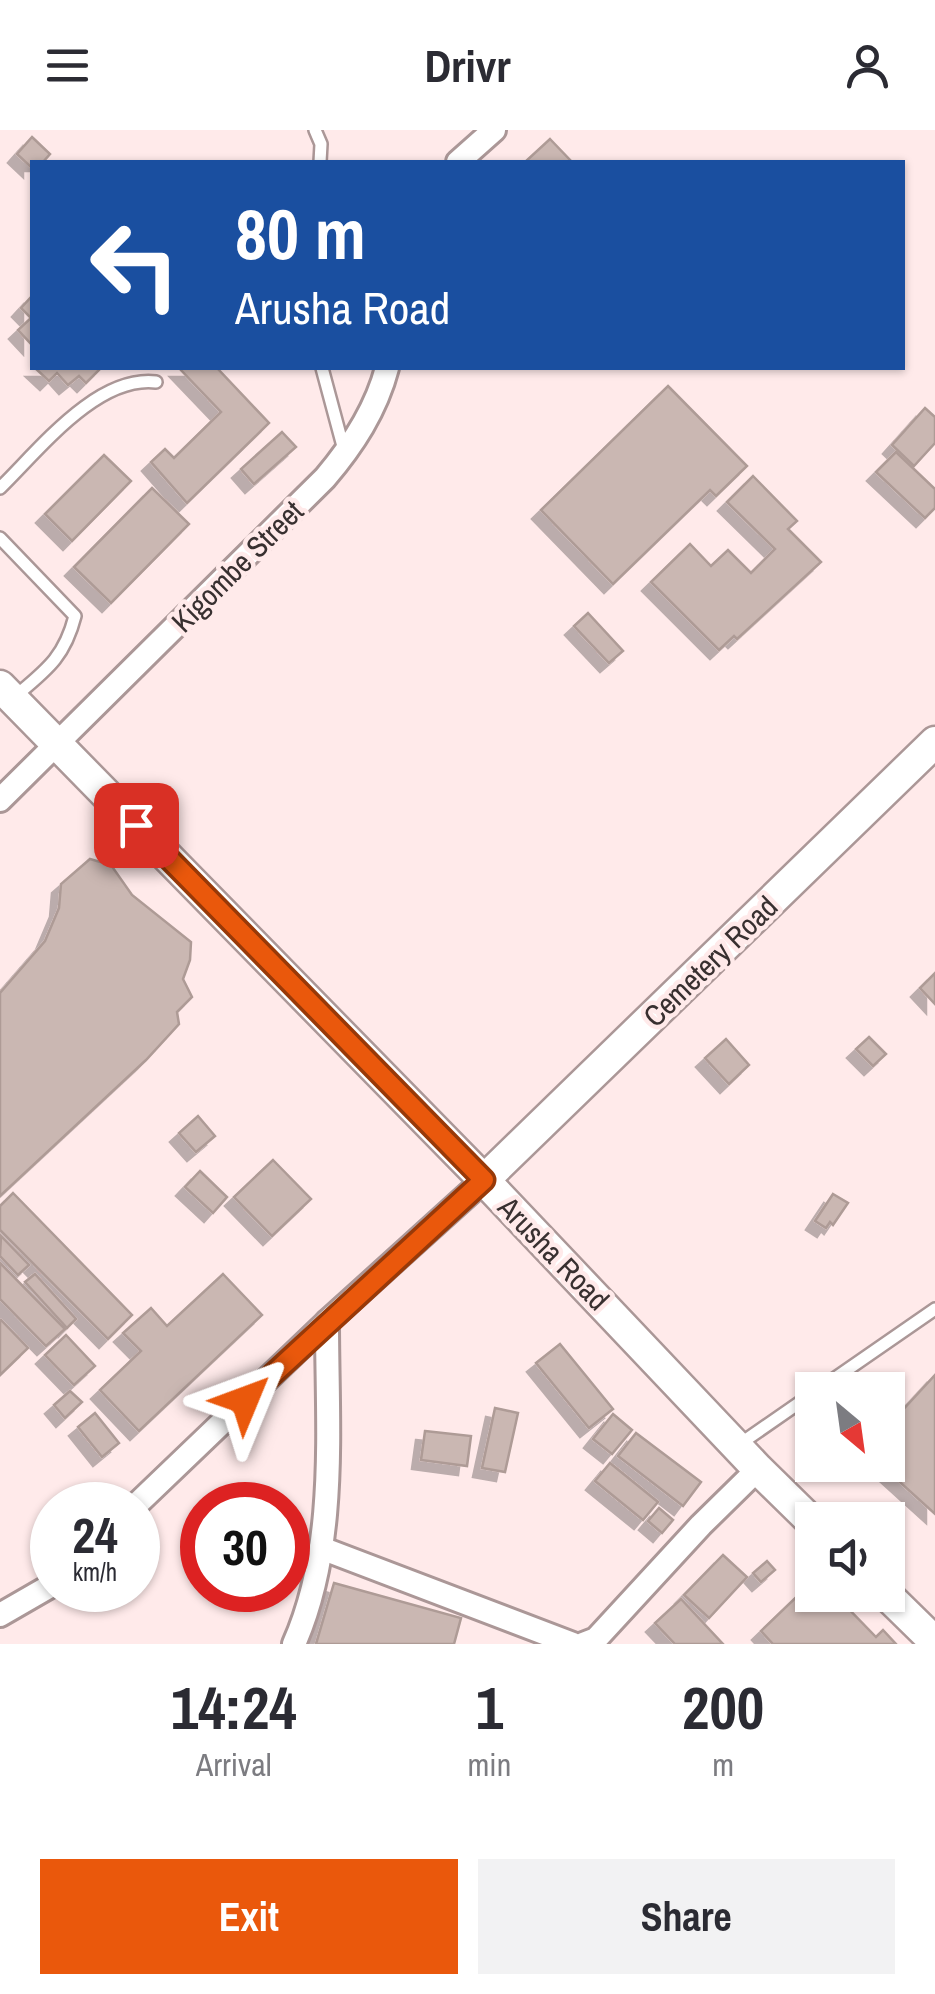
<!DOCTYPE html>
<html lang="en">
<head>
<meta charset="utf-8">
<style>
  :root { --surface:#fff; --page:#f2f2f3; --text:#2b2b33; --muted:#7c7c81; --accent:#ea580c }
  body { margin:0; font-family:"Archivo Narrow",sans-serif; background:var(--page); color:var(--text); height:100vh; display:flex; flex-direction:column; font-size:38px; white-space:nowrap }
  * { box-sizing:border-box; margin:0 }
  p { font-size:32px; color:var(--muted) }
  .icon { flex:none; width:55px; height:55px; fill:none; stroke:currentColor; stroke-width:2; stroke-linecap:round; stroke-linejoin:round }
  .map { position:relative; height:1514px; overflow:hidden }
  .details { display:flex; flex-direction:column; background:var(--surface); flex:1 }
  .details>* { flex:none }
  .hud { position:absolute; left:30px; top:30px; width:875px; height:210px; border-radius:0px; box-shadow:0 2px 8px #0004; background:#1a4fa0; color:#fff; overflow:hidden }
  .needle { width:65px; rotate:151deg }
  .tools { position:absolute; left:795px; top:1242px; display:grid; gap:20px }
  .tools a { display:grid; place-items:center; width:110px; height:110px; border-radius:0px; background:var(--surface); box-shadow:0 2px 8px #0004; font-size:50px }
  .speed { position:absolute; left:30px; top:1352px; display:flex; gap:20px; font-size:50px; font-weight:700; text-align:center }
  .speed>* { display:grid; place-content:center; width:130px; height:130px; border-radius:50%; background:var(--surface); box-shadow:0 2px 8px #0004; line-height:1 }
  .speed small { font-size:25px; font-weight:400 }
  .speed .limit { border:15px solid #d22; background:#fff; color:#111 }
  .pin { position:absolute; display:grid; place-items:center; width:85px; height:85px; color:#fff; margin:-42px; border-radius:20px; box-shadow:0 5px 15px #0006 }
  .me { position:absolute; width:110px; margin:-55px; rotate:46deg; stroke-linejoin:round; filter:drop-shadow(0 0 8px #0008) }
  .turn { display:flex; align-items:center; gap:35px; height:210px; padding:0 40px; font-size:45px }
  .turn .icon { width:130px; height:130px; stroke-width:2.5 }
  .turn b { display:block; font-size:70px; line-height:85px }
  .eta { display:flex; justify-content:space-evenly; align-items:center; height:170px; text-align:center }
  .eta b { font-size:60px; font-weight:700; line-height:70px }
  .action { display:flex; gap:20px; margin-top:auto; padding:20px 40px }
  .action a { flex:1; height:115px; border-radius:0px; background:var(--accent); color:#fff; font-size:40px; font-weight:700; line-height:115px; text-align:center }
  .action a+a { background:var(--page); color:var(--text) }
  header { display:flex; justify-content:space-between; align-items:center; height:130px; padding:0 40px; background:var(--surface); font-size:45px; font-weight:700 }
  .map>svg:first-child { display:block }
  .building { fill:#cab7b2; stroke:#ae9b96; stroke-width:2.5; filter:url(#shadow) }
  .lines { fill:none; stroke-linecap:round; stroke-linejoin:round }
  .lane-casing { stroke:#ab9797; stroke-width:16 }
  .street-casing { stroke:#ab9797; stroke-width:28 }
  .secondary-casing { stroke:#ab9797; stroke-width:35 }
  .lane { stroke:#fff; stroke-width:11 }
  .street { stroke:#fff; stroke-width:22 }
  .secondary { stroke:#fff; stroke-width:30 }
  .route-casing { stroke:#983908; stroke-width:25 }
  .route { stroke:#ea580c; stroke-width:18 }
  .labels { text-anchor:middle; dominant-baseline:central; stroke-width:9; stroke-linejoin:round; paint-order:stroke }
  .street-label { font-size:30px; fill:#383030; stroke:#ffeaea }
</style>
</head>
<body>
<header><svg class="icon" aria-label="menu" viewBox="0 0 24 24"><path d="M4 6h16M4 12h16M4 18h16"/></svg>Drivr<svg class="icon" aria-label="person" viewBox="0 0 24 24"><circle cx="12" cy="8" r="4"/><path d="M4 21q1-7 8-7t8 7"/></svg></header>
<div class="map">
<svg width="935" height="1514" viewBox="0 0 935 1514">
  <defs>
    <filter id="shadow"><feDropShadow dx="-9" dy="9" stdDeviation="0" flood-color="#0004"/></filter>
  </defs>
  <rect width="100%" height="100%" fill="#ffeaea"/>
  <g class="building">
    <path d="M32,7L50,24L43,32H32V38L17,24Z"/>
    <path d="M550,9L572,32H525Z"/>
    <path d="M32,166V215L18,200L31,188L21,178Z"/>
    <path d="M35,238H101L86,253L79,246L68,255L57,243L49,251Z"/>
    <path d="M179,238H217L269,293L187,373L151,332L165,319L174,328L221,282Z"/>
    <path d="M668,256L747,336L716,366L710,360L613,454L541,380Z"/>
    <path d="M925,278L935,287V313L914,336L892,315Z"/>
    <path d="M282,302L296,317L254,354L241,339Z"/>
    <path d="M896,322L935,359V378L925,388L876,342Z"/>
    <path d="M104,325L131,351L72,411L45,384Z"/>
    <path d="M753,346L797,391L788,399L821,432L737,509L734,506L719,520L651,452L690,414L711,436L728,420L751,443L775,419L727,372Z"/>
    <path d="M152,358L189,394L111,473L74,437Z"/>
    <path d="M588,483L623,521L609,533L574,496Z"/>
    <path d="M90,729L111,735L132,765L191,812L190,830L183,849L192,867L177,882L179,894L146,930L0,1066V863L45,811L59,778L61,754Z"/>
    <path d="M935,843V874L920,858Z"/>
    <path d="M869,907L886,924L873,936L856,919Z"/>
    <path d="M726,909L749,935L729,954L705,928Z"/>
    <path d="M198,986L215,1006L196,1022L179,1003Z"/>
    <path d="M273,1030L311,1069L272,1106L234,1067Z"/>
    <path d="M200,1041L227,1067L213,1083L185,1057Z"/>
    <path d="M13,1063L132,1185L108,1209L0,1100V1076Z"/>
    <path d="M833,1064L848,1073L833,1095L830,1092L826,1098L815,1091Z"/>
    <path d="M1,1106L29,1135L18,1145L0,1126Z"/>
    <path d="M0,1133L65,1199L46,1216L0,1169Z"/>
    <path d="M35,1144L76,1189L67,1198L25,1152Z"/>
    <path d="M223,1144L262,1185L139,1301L100,1260L141,1221L123,1203L151,1178L167,1196Z"/>
    <path d="M1,1190L28,1218L0,1245V1191Z"/>
    <path d="M66,1205L95,1236L74,1255L45,1225Z"/>
    <path d="M560,1214L613,1279L589,1298L536,1233Z"/>
    <path d="M935,1245V1384L881,1335H888V1296Z"/>
    <path d="M70,1261L82,1272L65,1288L54,1275Z"/>
    <path d="M495,1278L518,1283L505,1342L482,1338Z"/>
    <path d="M95,1283L119,1313L102,1327L78,1297Z"/>
    <path d="M613,1284L632,1300L612,1324L593,1309Z"/>
    <path d="M425,1301L471,1306L467,1336L421,1330Z"/>
    <path d="M636,1303L701,1352L683,1376L618,1326Z"/>
    <path d="M610,1333L658,1372L643,1390L595,1351Z"/>
    <path d="M659,1378L673,1390L662,1403L648,1391Z"/>
    <path d="M723,1425L747,1447L709,1488L684,1465Z"/>
    <path d="M767,1431L775,1440L761,1452L753,1443Z"/>
    <path d="M812,1452V1465H846L849,1468L843,1473L876,1507L883,1500L896,1514H773L761,1501Z"/>
    <path d="M334,1453L461,1488L454,1514H316Z"/>
    <path d="M681,1469L723,1514H675L655,1493Z"/>
  </g>
  <g class="lines">
    <g class="lane-casing">
      <g id="lane">
        <path d="M315,0L321,14L320,32"/>
        <path d="M322,238L344,320"/>
        <path d="M0,358C39,320 97,245 156,252"/>
        <path d="M0,408L75,486C64,529 45,541 12,569"/>
        <path d="M818,1260L935,1179"/>
        <path d="M737,1316L812,1264"/>
      </g>
    </g>
    <g class="street-casing">
      <g id="street">
        <path d="M458,32L494,0"/>
        <path d="M0,670L325,348C353,315 376,280 387,238"/>
        <path d="M136,1375L327,1192L484,1050"/>
        <path d="M321,1418L573,1514"/>
        <path d="M0,1485L52,1455"/>
        <path d="M294,1514C338,1415 327,1298 327,1192"/>
        <path d="M583,1514L596,1509L701,1395L758,1339"/>
      </g>
    </g>
    <g class="secondary-casing">
      <g id="secondary">
        <path d="M0,556L484,1050L758,1339L812,1392"/>
        <path d="M484,1050L935,612"/>
        <path d="M887,1465L935,1512"/>
      </g>
    </g>
    <use href="#lane" class="lane"/>
    <use href="#street" class="street"/>
    <use href="#secondary" class="secondary"/>
  </g>
  <g class="lines">
    <g class="route-casing">
      <path id="route" d="M136,695L484,1050L245,1270"/>
    </g>
    <use href="#route" class="route"/>
  </g>
  <g class="labels">
    <g class="street-label">
      <text transform="translate(237 436) rotate(-45)">Kigombe Street</text>
      <text transform="translate(710 831) rotate(-44)">Cemetery Road</text>
      <text transform="translate(554 1123) rotate(46)">Arusha Road</text>
    </g>
  </g>
</svg>
<div class="tools">
<a><svg class="needle" viewBox="-14 -14 28 28"><path d="M0-13l5 13h-10z" fill="#e53935"/><path d="M0 13l5-13h-10z" fill="#7c7c81"/></svg></a>
<a><svg class="icon" aria-label="sound" viewBox="0 0 24 24"><path d="M4 9h4l5-4v14l-5-4H4zM17 9q2 3 0 6"/></svg></a>
</div>
<div class="speed"><div>24<small>km/h</small></div><div class="limit">30</div></div>
<div class="pin" style="left:136px;top:695px;background:#d93025"><svg class="icon" aria-label="arrive" viewBox="0 0 24 24"><path d="M6 21V4h12l-3 4 3 4H6"/></svg></div>
<svg class="me" style="left:245px;top:1270px" viewBox="-20 -20 40 40"><path d="M0-17L14 15 0 8-14 15z" fill="#ea580c" stroke="#fff" stroke-width="4"/></svg>
<div class="hud">
<div class="turn"><svg class="icon" aria-label="left" viewBox="0 0 24 24"><path d="M17 20v-9H6M10 6l-5 5 5 5"/></svg><div><b>80 m</b>Arusha Road</div></div>
</div>
</div>
<section class="details">
<div class="eta">
<div><b>14:24</b><p>Arrival</p></div>
<div><b>1</b><p>min</p></div>
<div><b>200</b><p>m</p></div>
</div>
<div class="action"><a>Exit</a><a>Share</a></div>
</section>
</body>
</html>
